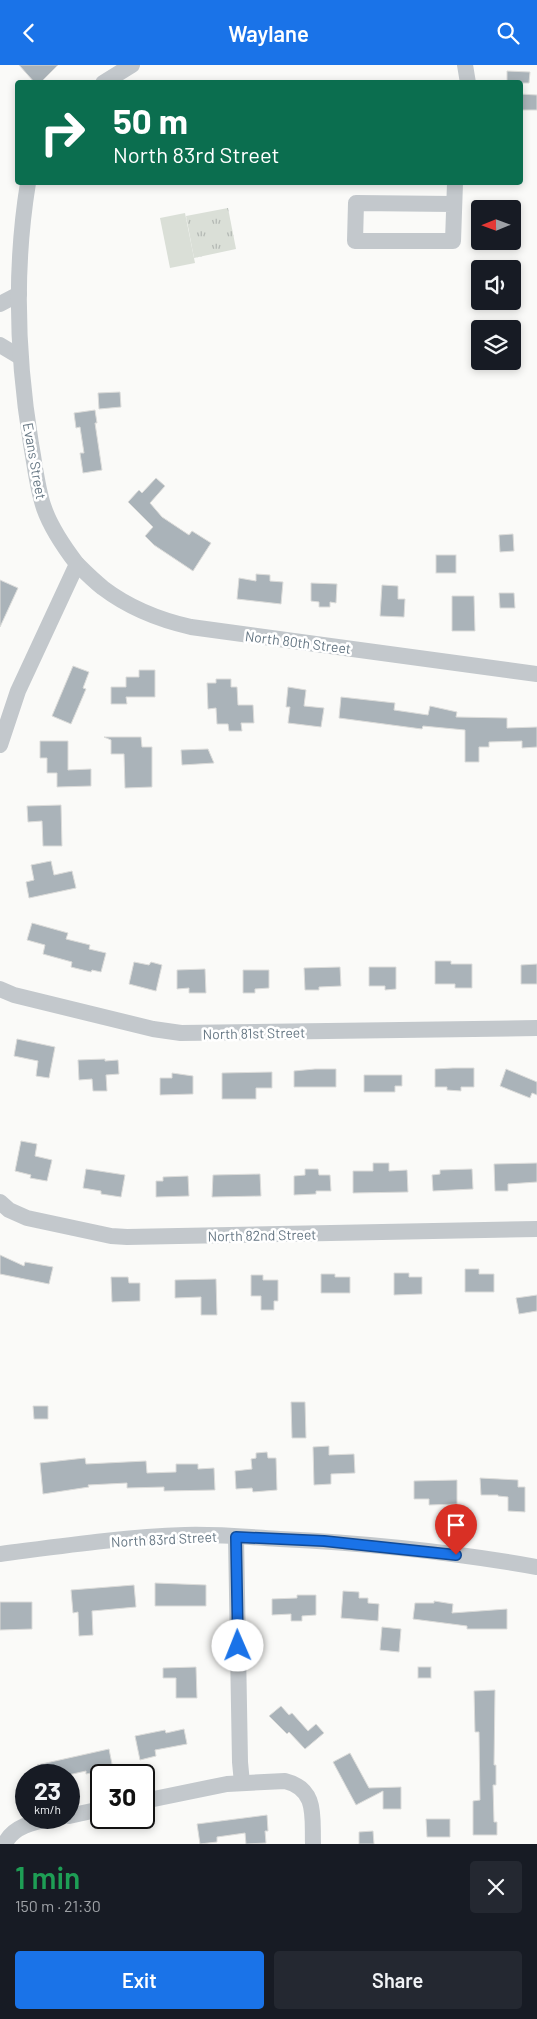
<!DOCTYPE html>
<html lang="en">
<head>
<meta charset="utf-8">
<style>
  :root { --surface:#171b24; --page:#242831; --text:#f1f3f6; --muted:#9ea1a6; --accent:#1a73e8 }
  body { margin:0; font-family:Barlow,sans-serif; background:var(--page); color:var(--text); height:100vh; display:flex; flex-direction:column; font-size:19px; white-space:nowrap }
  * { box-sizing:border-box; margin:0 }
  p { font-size:16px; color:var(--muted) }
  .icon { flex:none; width:28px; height:28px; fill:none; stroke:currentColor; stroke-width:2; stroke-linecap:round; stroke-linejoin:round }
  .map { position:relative; height:1779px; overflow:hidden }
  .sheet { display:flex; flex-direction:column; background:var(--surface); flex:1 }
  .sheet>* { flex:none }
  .hud { position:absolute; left:15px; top:15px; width:508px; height:105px; border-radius:5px; box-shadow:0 2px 8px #0003; background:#0b6e4f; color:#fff; overflow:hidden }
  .needle { width:32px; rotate:269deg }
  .fabs { position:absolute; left:471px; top:135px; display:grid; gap:10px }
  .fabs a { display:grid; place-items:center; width:50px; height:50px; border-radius:5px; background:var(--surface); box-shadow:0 2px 8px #0003; font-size:25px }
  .speed { position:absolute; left:15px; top:1699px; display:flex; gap:10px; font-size:25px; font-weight:700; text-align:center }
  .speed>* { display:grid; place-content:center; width:65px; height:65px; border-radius:50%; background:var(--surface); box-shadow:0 2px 8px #0003; line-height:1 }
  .speed small { font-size:12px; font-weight:400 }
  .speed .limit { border:2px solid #111; border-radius:8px; background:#fff; color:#111 }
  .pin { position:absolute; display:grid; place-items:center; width:42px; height:42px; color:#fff; margin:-51px -21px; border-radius:50% 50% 50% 0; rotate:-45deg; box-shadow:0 0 5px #0007 }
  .pin .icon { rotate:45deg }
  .me { position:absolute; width:55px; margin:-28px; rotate:359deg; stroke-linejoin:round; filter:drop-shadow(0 0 4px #0008) }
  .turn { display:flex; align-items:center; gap:18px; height:105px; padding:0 15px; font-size:22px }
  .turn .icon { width:65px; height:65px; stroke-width:2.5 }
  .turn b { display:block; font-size:35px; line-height:42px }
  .round { display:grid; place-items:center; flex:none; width:52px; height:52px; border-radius:5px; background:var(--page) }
  .overview { display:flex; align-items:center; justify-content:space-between; height:85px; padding:0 15px }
  h1 { font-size:30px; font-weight:600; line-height:38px; color:#1e9e55 }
  .button { display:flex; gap:10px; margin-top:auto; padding:10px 15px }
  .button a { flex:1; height:58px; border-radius:5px; background:var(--accent); color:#fff; font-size:20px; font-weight:600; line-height:58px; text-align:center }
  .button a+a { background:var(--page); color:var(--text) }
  header { display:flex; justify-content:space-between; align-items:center; height:65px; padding:0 15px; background:var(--accent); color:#fff; font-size:22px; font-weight:600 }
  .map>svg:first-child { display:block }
  .grass { fill:url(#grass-tufts) }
  .pitch { fill:#dadfd7 }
  .building { fill:#aab3b9; stroke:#dcdcda }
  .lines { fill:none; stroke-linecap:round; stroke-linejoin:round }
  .minor { stroke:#c3c8cc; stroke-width:16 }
  .route-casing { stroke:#114b97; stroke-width:12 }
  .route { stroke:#1a73e8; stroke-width:9 }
  .labels { text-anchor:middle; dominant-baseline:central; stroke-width:5; stroke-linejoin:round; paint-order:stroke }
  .street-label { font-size:14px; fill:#657683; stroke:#fff }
</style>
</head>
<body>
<header><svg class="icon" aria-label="back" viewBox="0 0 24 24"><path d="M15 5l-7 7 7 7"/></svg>Waylane<svg class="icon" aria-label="search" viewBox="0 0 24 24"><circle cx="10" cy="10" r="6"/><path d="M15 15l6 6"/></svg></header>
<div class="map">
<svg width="537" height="1779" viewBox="0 0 537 1779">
  <defs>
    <pattern id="grass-tufts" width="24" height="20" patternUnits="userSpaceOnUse" patternTransform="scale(1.25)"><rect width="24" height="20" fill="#dadfd7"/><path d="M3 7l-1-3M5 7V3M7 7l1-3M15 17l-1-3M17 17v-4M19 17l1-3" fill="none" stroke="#b4b9b4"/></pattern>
  </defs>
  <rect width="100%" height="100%" fill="#fafaf8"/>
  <path class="grass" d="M228,143L236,184L194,193L186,151Z"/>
  <path class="pitch" d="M185,148L195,198L170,203L160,153Z"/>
  <g class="building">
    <path d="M19,0H58L40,18H35Z"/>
    <path d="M507,6L530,7L529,18H507Z"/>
    <path d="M520,29L537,30V45H520Z"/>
    <path d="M120,327L121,342L99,344L98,328Z"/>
    <path d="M95,345L97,358H95L102,405L83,408L80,388H84L80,362L76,363L74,348Z"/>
    <path d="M156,413L165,421L150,438L162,452L189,470L192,466L211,478L193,506L154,480L145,471L153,462L128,437L139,425L142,428Z"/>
    <path d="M513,469L514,486L500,487L499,470Z"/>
    <rect x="436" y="490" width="20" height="18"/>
    <path d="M256,509L270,510V516L283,517L281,539L237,534L239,513L256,516Z"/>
    <path d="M0,515L18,523L0,562Z"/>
    <path d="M311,518L337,519L336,538L330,537V542H319V537L311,536Z"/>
    <path d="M382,520L398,521V534H405L404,552L380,551Z"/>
    <path d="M499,528H514L515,543H500Z"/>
    <path d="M452,531H474L475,566H452Z"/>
    <path d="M73,601L89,607L83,623L86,624L71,659L52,651Z"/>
    <path d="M139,605H155V632H126L127,639H111V622H126V612H139Z"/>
    <path d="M216,614H231V622H237L238,640H253L254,658H241L242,666H229L228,659H217L216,643L208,644L207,618H216Z"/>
    <path d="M288,622L306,625L304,641L324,643L321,662L288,658L290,642H286Z"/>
    <path d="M341,632L395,638L394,645L428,650L430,641L457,647L456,652L507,653V663L537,662V682L522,683V676L489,677V682H479V697H465V665L423,661L422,664L339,653Z"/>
    <path d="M104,672H141L142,682H152V722L125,723L124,689H111V675Z"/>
    <path d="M40,676H68V705L91,704V721L57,722V708H47V693H40Z"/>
    <path d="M208,684L214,698L182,700L181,685Z"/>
    <path d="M61,740L62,781H43L42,756L28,757L27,741Z"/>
    <path d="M51,796L54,810L72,806L76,823L29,833L26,817L34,815L31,800Z"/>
    <path d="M32,858L68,868L66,874L90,880L89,884L106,888L101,907L92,905L91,907L71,902L72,897L43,889L45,880L27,875Z"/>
    <path d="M435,896H451V899H472V923H455V919H435Z"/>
    <path d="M134,897L149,900L151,897L162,900L156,926L129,919Z"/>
    <path d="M537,899V919H521V900Z"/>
    <path d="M340,902L341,921L319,922V925H305L304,903Z"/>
    <path d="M369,902H396V924L385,925V921H369Z"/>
    <path d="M205,904L206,928H189V923L177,924V905Z"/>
    <path d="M243,905H269V923L255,924V928H243Z"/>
    <path d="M17,974L55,982L49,1013L36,1011L38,996L14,991Z"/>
    <path d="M105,994V996L118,995L119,1009L106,1010L107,1026H93L92,1014L79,1015L78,995Z"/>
    <path d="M453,1003H474V1022H461V1026L447,1025V1022H435V1004Z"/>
    <path d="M315,1004H336V1022H294V1006Z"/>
    <path d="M506,1004L537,1017V1030L532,1028L530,1033L500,1021Z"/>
    <path d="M272,1007V1023H256V1034H222V1008Z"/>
    <path d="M172,1008L193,1011V1029L160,1030V1013H172Z"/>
    <path d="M364,1010H402V1021H395V1027H364Z"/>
    <path d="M21,1076L37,1079L35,1091L52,1095L47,1116L30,1113L31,1110L15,1106Z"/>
    <path d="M373,1098H389V1106L407,1105L408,1127L353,1128V1106H373Z"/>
    <path d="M537,1098V1117L508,1119V1126H495L494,1099Z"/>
    <path d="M86,1104L125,1110L121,1132L101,1129V1126L83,1123Z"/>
    <path d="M305,1104H318L319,1110H330L331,1126H316V1129L294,1130V1111L305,1110Z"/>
    <path d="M472,1104L473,1124L433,1126L432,1110L440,1109V1105Z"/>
    <path d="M260,1109L261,1131L212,1132L213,1110Z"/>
    <path d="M188,1111L189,1131L156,1132V1116H163V1112Z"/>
    <path d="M0,1190L24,1201L25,1197L53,1202L49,1219L0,1209Z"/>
    <path d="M465,1204H479V1209H494V1227H465Z"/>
    <path d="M394,1208H409V1212H422V1229L394,1230Z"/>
    <path d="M321,1209H335V1212H350V1228H321Z"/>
    <path d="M251,1210H263V1215H278V1236H274V1245H261V1231H251Z"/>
    <path d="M111,1212H128L129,1218H140V1236L112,1237Z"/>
    <path d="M216,1214L217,1250H201V1232L175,1233V1215Z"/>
    <path d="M537,1230V1246L519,1249L516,1233Z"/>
    <path d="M291,1337H305L306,1373H292Z"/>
    <path d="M33,1341H48V1354H34Z"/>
    <path d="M329,1381V1390L354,1389L355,1408L331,1409V1419L314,1420L313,1382Z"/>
    <path d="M267,1387L268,1393H276L277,1425L253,1427L252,1423L236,1424L235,1406L252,1404L251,1394L256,1393V1388Z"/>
    <path d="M85,1393L86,1399L146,1396L147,1408L176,1407V1399H198V1404L214,1403L215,1425L164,1426V1422L127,1423V1418L88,1420L89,1422L43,1429L40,1398Z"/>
    <path d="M480,1413L518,1415V1422H525V1447L508,1446V1432L498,1431V1430H481Z"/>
    <path d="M457,1415V1439L429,1440V1434H414V1416Z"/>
    <path d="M155,1518L206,1520V1541H155Z"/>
    <path d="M134,1520L136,1542L92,1546L93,1570L79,1571L78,1547L73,1548L71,1525Z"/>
    <path d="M343,1526L359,1527V1533H368V1538L379,1539L378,1556L341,1553Z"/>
    <path d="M297,1530H316V1550L302,1551V1556H291V1549L272,1550V1534L297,1533Z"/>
    <path d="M434,1536L453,1539L452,1548L507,1544V1564H467V1561L413,1554L415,1538H434Z"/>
    <path d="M0,1537H32V1564L0,1565Z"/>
    <path d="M382,1562L401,1564L399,1587L380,1585Z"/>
    <path d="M196,1602L197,1633H176V1613H163V1603Z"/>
    <rect x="418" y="1602" width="13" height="11"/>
    <path d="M495,1625L494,1700H496V1720H493L494,1757H497V1770H473V1736L480,1735L479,1667H475L474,1626Z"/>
    <path d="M281,1641L289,1650L292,1648L308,1666L316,1659L324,1668L305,1684L289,1667L287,1669L269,1651Z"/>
    <path d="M184,1664L187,1679L155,1685L156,1691L140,1695L135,1671L165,1665L166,1668Z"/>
    <path d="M109,1684L112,1699L101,1702V1706L86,1709V1706L68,1710H39L37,1700Z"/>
    <path d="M350,1688L369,1723L401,1722V1744H383V1726L356,1740L333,1697Z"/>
    <path d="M267,1750L268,1766H265L266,1778L246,1779L245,1768L217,1772V1777L200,1779L197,1759Z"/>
    <path d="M426,1754H450V1772H427Z"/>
    <path d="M373,1766L374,1779H359V1767Z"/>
  </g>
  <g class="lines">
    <g class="minor">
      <path d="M465,0L468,18"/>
      <path d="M103,18L132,0"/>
      <path d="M454,139L356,138L355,176H453L455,118"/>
      <path d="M0,239L19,229"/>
      <path d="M0,280L20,292"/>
      <path d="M77,499C85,507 93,515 103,523C128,542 160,555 191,562L537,609"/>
      <path d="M0,680L18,626L77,499C64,482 51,463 44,443C37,423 35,400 31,379C17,293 14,204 28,118"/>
      <path d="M0,924L14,930L153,964L181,968L537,963"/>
      <path d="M0,1137L9,1145L27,1153L111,1171L127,1172L537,1164"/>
      <path d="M236,1472L240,1697L242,1718"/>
      <path d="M0,1489C62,1481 123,1472 185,1470C217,1469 249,1472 280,1474C366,1478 452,1487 537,1502"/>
      <path d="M144,1736L227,1719L285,1716C318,1724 312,1753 313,1779"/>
      <path d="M69,1751L101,1744"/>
      <path d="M5,1779C13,1759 40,1756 59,1752"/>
    </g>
  </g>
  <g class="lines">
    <g class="route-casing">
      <path id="route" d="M238,1581L236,1472L324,1476L456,1490"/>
    </g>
    <use href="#route" class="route"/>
  </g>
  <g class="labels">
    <g class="street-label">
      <text transform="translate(35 396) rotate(80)">Evans Street</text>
      <text transform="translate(298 577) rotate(7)">North 80th Street</text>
      <text transform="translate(254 968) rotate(-1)">North 81st Street</text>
      <text transform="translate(262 1170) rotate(-1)">North 82nd Street</text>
      <text transform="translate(164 1474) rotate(-3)">North 83rd Street</text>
    </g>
  </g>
</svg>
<div class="fabs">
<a><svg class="needle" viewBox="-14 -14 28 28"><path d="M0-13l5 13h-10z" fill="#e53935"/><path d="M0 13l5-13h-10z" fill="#9ea1a6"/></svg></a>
<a><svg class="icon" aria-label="sound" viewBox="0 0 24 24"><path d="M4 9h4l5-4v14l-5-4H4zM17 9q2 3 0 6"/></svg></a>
<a><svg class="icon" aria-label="layers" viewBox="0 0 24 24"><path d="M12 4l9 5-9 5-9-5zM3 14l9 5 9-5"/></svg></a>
</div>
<div class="speed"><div>23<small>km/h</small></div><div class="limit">30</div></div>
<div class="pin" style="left:456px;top:1490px;background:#d93025"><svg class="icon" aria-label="arrive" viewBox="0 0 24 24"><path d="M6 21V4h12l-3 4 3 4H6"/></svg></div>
<svg class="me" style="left:238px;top:1581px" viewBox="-20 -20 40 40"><circle r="19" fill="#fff"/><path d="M0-13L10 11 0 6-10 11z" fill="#1a73e8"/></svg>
<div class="hud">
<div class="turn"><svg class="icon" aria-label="right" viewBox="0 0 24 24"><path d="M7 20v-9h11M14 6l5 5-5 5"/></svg><div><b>50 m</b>North 83rd Street</div></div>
</div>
</div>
<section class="sheet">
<div class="overview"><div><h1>1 min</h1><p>150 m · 21:30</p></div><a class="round"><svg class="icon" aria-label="close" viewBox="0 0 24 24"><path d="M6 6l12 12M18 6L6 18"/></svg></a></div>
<div class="button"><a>Exit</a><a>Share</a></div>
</section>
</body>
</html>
